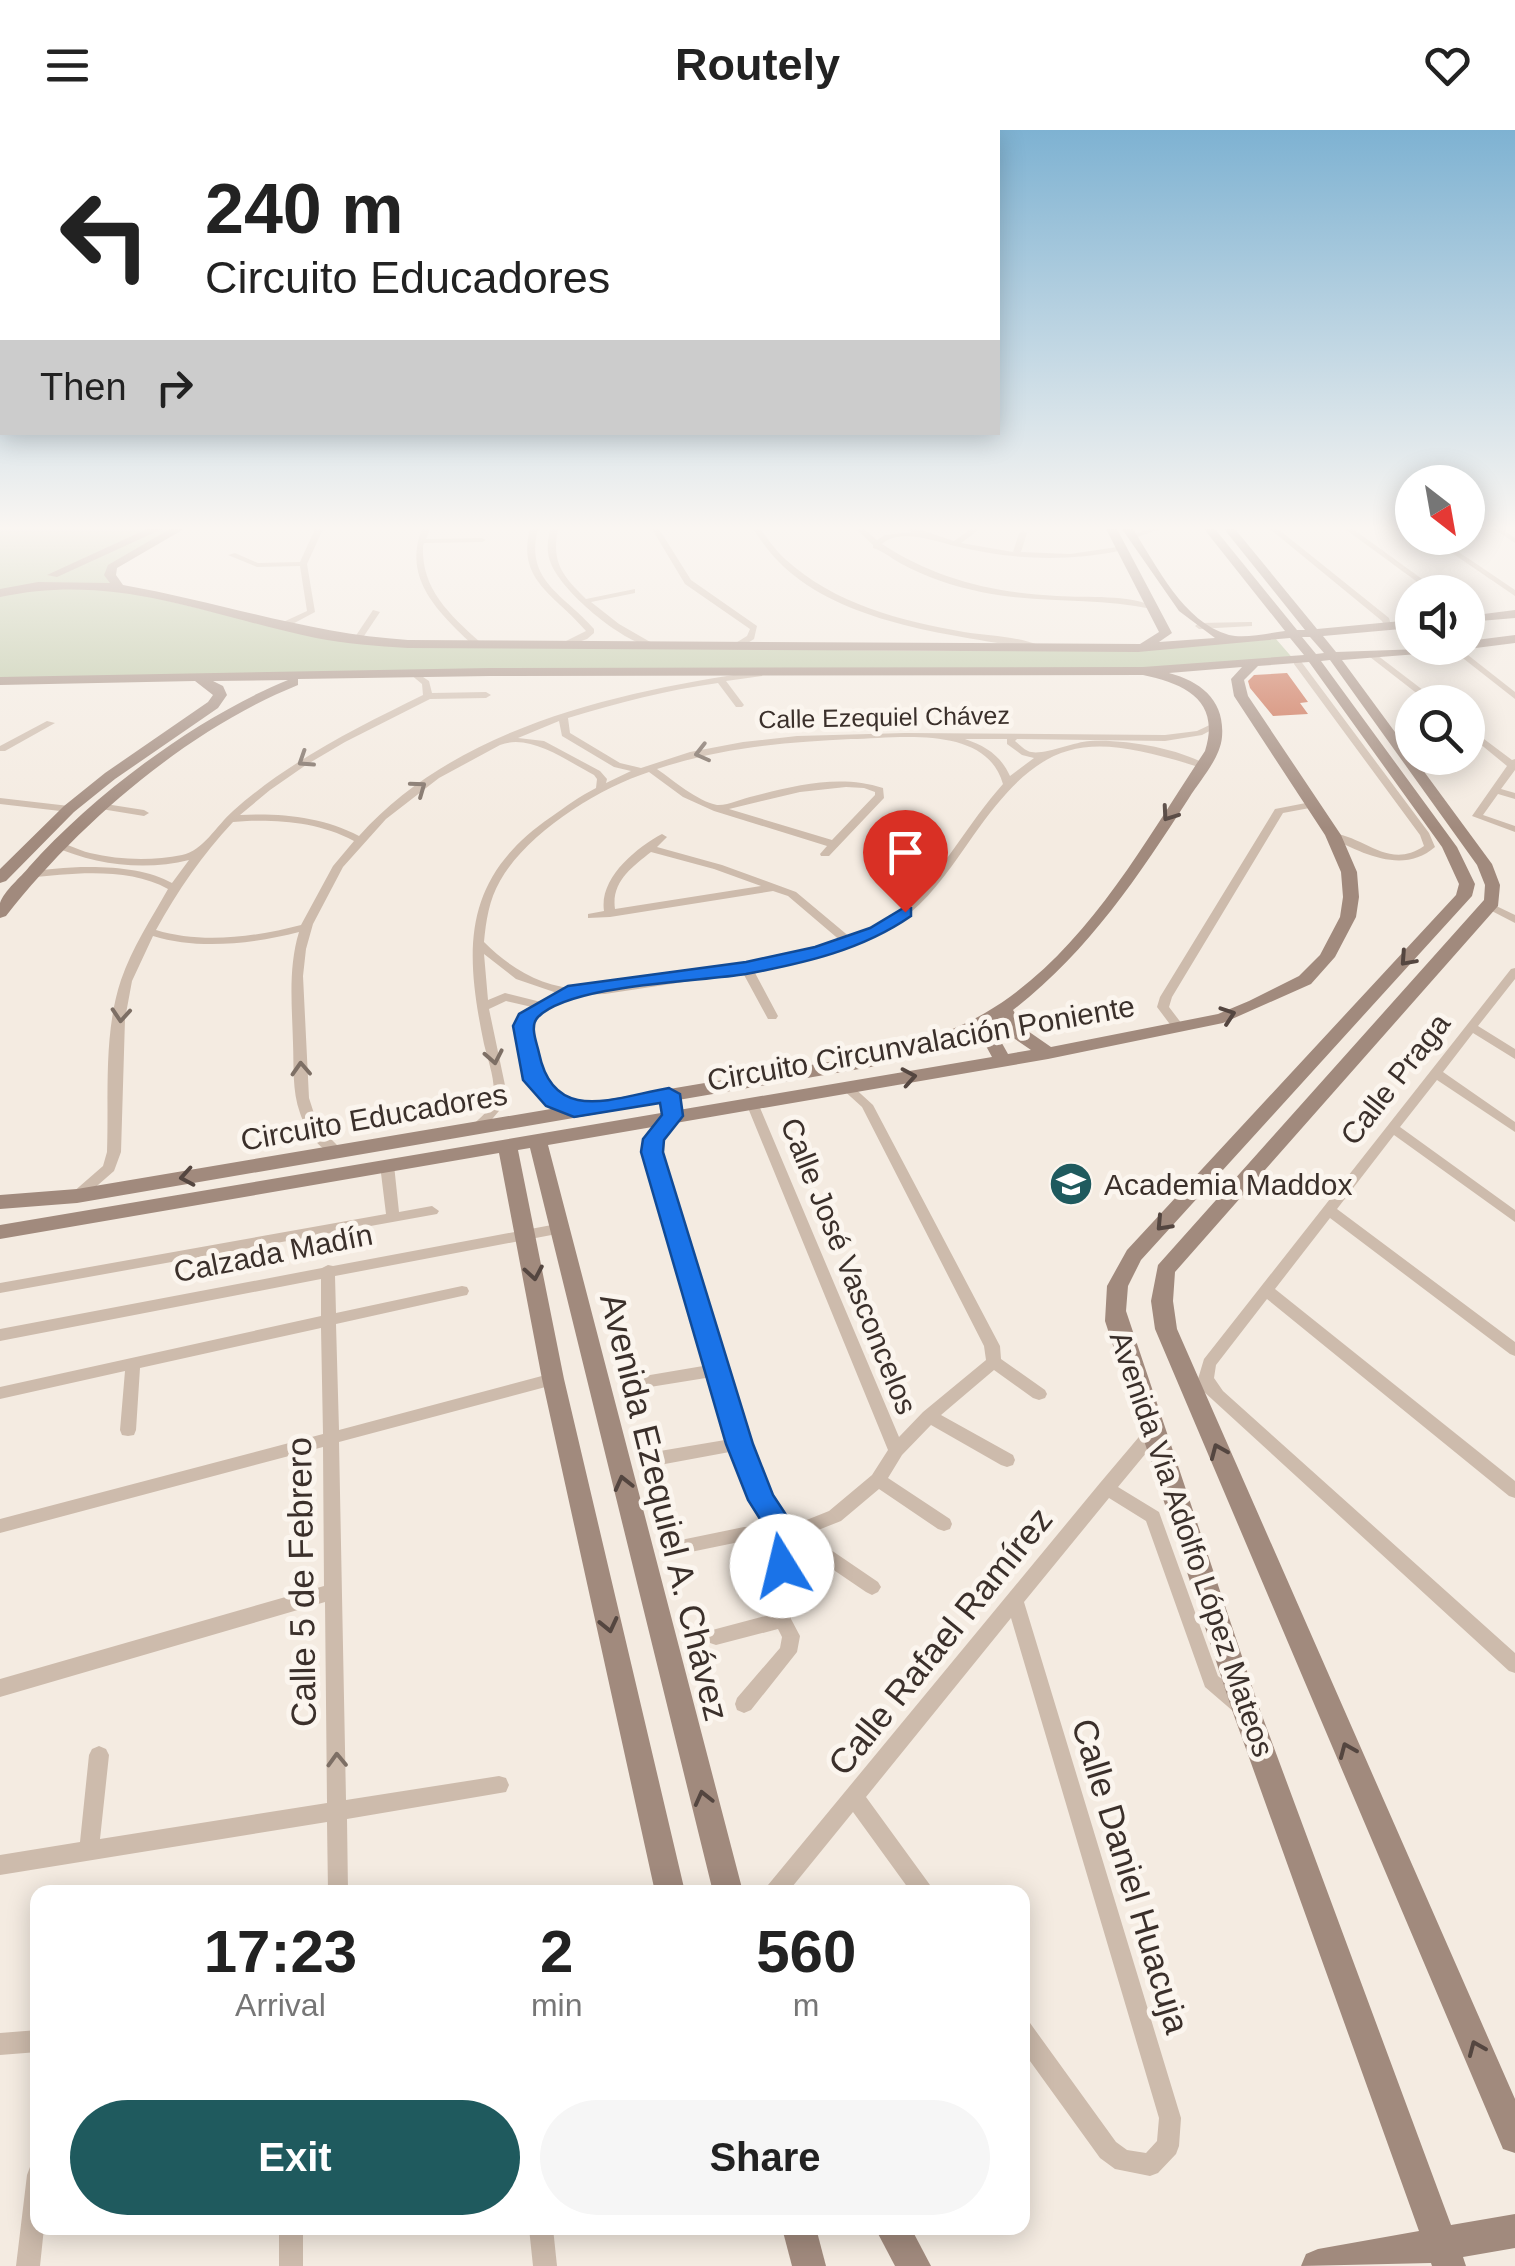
<!DOCTYPE html>
<html lang="en">
<head>
<meta charset="utf-8">
<style>
  :root { --surface:#fff; --page:#f6f6f6; --text:#222; --muted:#767676; --accent:#1f5a5e }
  body { margin:0; font-family:Helvetica,sans-serif; background:var(--page); color:var(--text); height:100vh; display:flex; flex-direction:column; font-size:38px; white-space:nowrap }
  * { box-sizing:border-box; margin:0 }
  p { font-size:32px; color:var(--muted) }
  .icon { flex:none; width:55px; height:55px; fill:none; stroke:currentColor; stroke-width:2; stroke-linecap:round; stroke-linejoin:round }
  .map { position:relative; flex:1; overflow:hidden }
  .side { position:absolute; left:30px; top:1755px; width:1000px; height:350px; display:flex; flex-direction:column; background:var(--surface); border-radius:20px; box-shadow:0 5px 25px #0003 }
  .side>* { flex:none }
  .banner { position:absolute; left:0px; top:0px; width:1000px; height:305px; box-shadow:0 5px 25px #0003; background:#fff; color:var(--text); overflow:hidden }
  .needle { width:65px; rotate:149deg }
  .fabs { position:absolute; left:1395px; top:335px; display:grid; gap:20px }
  .fabs a { display:grid; place-items:center; width:90px; height:90px; border-radius:50%; background:var(--surface); box-shadow:0 5px 25px #0003; font-size:50px }
  .pin { position:absolute; display:grid; place-items:center; width:85px; height:85px; color:#fff; margin:-102px -42px; border-radius:50% 50% 50% 0; rotate:-45deg; box-shadow:0 0 10px #0007 }
  .pin .icon { rotate:45deg }
  .me { position:absolute; width:110px; margin:-55px; rotate:351deg; stroke-linejoin:round; filter:drop-shadow(0 0 8px #0008) }
  .turn { display:flex; align-items:center; gap:35px; height:210px; padding:0 40px; font-size:45px }
  .turn .icon { width:130px; height:130px; stroke-width:2.5 }
  .turn b { display:block; font-size:70px; line-height:85px }
  .then { display:flex; align-items:center; height:95px; padding:0 40px; background:#0003; gap:20px; font-size:38px }
  .eta { display:flex; justify-content:space-evenly; align-items:center; height:170px; text-align:center }
  .eta b { font-size:60px; font-weight:800; line-height:70px }
  .action { display:flex; gap:20px; margin-top:auto; padding:20px 40px }
  .action a { flex:1; height:115px; border-radius:60px; background:var(--accent); color:#fff; font-size:40px; font-weight:800; line-height:115px; text-align:center }
  .action a+a { background:var(--page); color:var(--text) }
  header { display:flex; justify-content:space-between; align-items:center; height:130px; padding:0 40px; background:var(--surface); font-size:45px; font-weight:800 }
  .map>svg:first-child { display:block }
  .green { fill:#b8c4a0 }
  .building { fill:#c8694b }
  .lines { fill:none; stroke-linecap:round; stroke-linejoin:round }
  .street { fill:#cdbbac; fill-rule:evenodd }
  .secondary { fill:#a18a7d; fill-rule:evenodd }
  .oneway { stroke:#7d6f65 }
  .oneway2 { stroke:#544640 }
  .route { fill:#1a73e8; stroke:#114b97; stroke-width:2.5 }
  .labels { text-anchor:middle; dominant-baseline:central; stroke-width:10; stroke-linejoin:round; paint-order:stroke }
  .far-street-label { font-size:25px; fill:#3b302b; stroke:#fbf5ee }
  .street-label { font-size:30px; fill:#3b302b; stroke:#fbf5ee }
  .poi-label { font-size:30px; fill:#3b302b; stroke:#fbf5ee; text-anchor:start }
  .near-street-label { font-size:35px; fill:#3b302b; stroke:#fbf5ee }
</style>
</head>
<body>
<header><svg class="icon" aria-label="menu" viewBox="0 0 24 24"><path d="M4 6h16M4 12h16M4 18h16"/></svg>Routely<svg class="icon" aria-label="heart" viewBox="0 0 24 24"><path d="M12 20l-8-8c-3-5 5-10 8-4 3-6 11-1 8 4z"/></svg></header>
<div class="map">
<svg width="1515" height="2136" viewBox="0 0 1515 2136">
  <rect width="100%" height="100%" fill="#f4ebe1"/>
  <path class="green" d="M0,399H175L113,433L119,459L288,500L406,516L940,521L1191,516L1276,509L1296,532L1204,539L0,549Z"/>
  <path class="building" d="M1287,543L1308,572L1300,573L1308,584L1273,586L1250,558L1248,551L1254,545Z"/>
  <g class="lines">
    <g class="street">
      <path d="M315,399H323L307,434L315,482L285,498H279V494L307,481L300,436L257,437L228,425L235,423L258,433L300,432Z"/>
      <path d="M422,399H430L426,409L482,408L486,410L482,412L424,413L423,416C421,459 450,485 480,512V516H474C439,483 402,449 422,399Z"/>
      <path d="M530,399H538C524,451 565,465 594,499V503L587,509L562,518L558,515L586,501C557,466 516,451 530,399Z"/>
      <path d="M550,399H558C551,433 563,446 586,469L635,459V463L591,472L619,494L652,513V517C623,513 559,460 550,431C546,419 548,411 550,399Z"/>
      <path d="M652,399H659L691,450L757,496L754,509L740,518H734V514L747,506L750,499L685,454Z"/>
      <path d="M753,399H760C768,409 776,421 785,429C834,474 901,491 964,502C988,506 1018,506 1040,516L1036,519C952,505 838,494 777,430C768,421 760,409 753,399Z"/>
      <path d="M856,399H864L877,410L885,405L912,402L907,399H918L954,411L971,399H980L961,413L1013,422L1019,403L1023,401L1027,403L1021,422L1070,424L1124,416V420C1068,432 1011,430 955,416C935,411 899,398 882,414C935,449 994,463 1057,466C1089,468 1127,464 1156,477L1152,479C1096,467 1038,474 981,462C953,456 925,447 900,433C891,428 883,421 873,418V415Z"/>
      <path d="M1148,399H1160L1132,409L1128,407Z"/>
      <path d="M1270,399H1278L1389,488L1392,499H1386L1382,491Z"/>
      <path d="M1345,399H1353L1440,462H1431Z"/>
      <path d="M1494,399H1503L1515,408V413Z"/>
      <path d="M1430,408H1438L1515,460V466Z"/>
      <path d="M373,480L380,482L360,512H354L353,510Z"/>
      <path d="M1468,480L1486,485L1487,487L1483,489L1468,485Z"/>
      <path d="M1249,492H1252V496L1199,499L1195,496L1199,493Z"/>
      <path d="M1450,518H1459L1515,562V569Z"/>
      <path d="M1373,522L1436,570L1437,572H1428L1370,527V523Z"/>
      <path d="M1294,530H1300L1429,703L1435,717C1403,745 1362,723 1329,707V703C1363,704 1388,741 1424,716L1420,705L1294,534Z"/>
      <path d="M759,541L763,544L762,546L726,551L744,575L742,577H736L718,553C667,560 617,573 568,588L570,603L620,633L641,638L690,622L743,612L797,606L905,603L1165,605L1197,601L1216,592L1221,595L1202,605L1165,611L1017,609L1015,611C1019,614 1023,619 1028,621C1041,627 1072,612 1090,611C1124,609 1178,618 1207,635L1202,638C1087,602 1045,603 973,706C954,733 935,762 910,783C866,819 808,832 754,841L778,886L776,889H768L743,843L605,864L570,865L534,886L528,907L547,959L579,977L580,980L579,983H569L535,961L516,907L523,884L532,877L506,871L489,879L506,960L504,975L482,1001L477,1002L470,998C476,991 487,983 491,975C499,959 488,931 484,914C464,818 462,748 551,687C565,677 580,666 596,658L597,649L594,645C567,631 530,603 500,615L439,648L386,689L343,737L313,794L306,819L303,846L309,968L318,996L344,1022L342,1025C322,1026 306,1001 300,983C292,961 294,936 293,913C292,875 288,838 299,802C253,814 198,820 153,806L132,851L125,889L121,1022L114,1041L82,1069H72L70,1066L72,1063L103,1036L107,1022C109,966 103,904 121,850C132,818 151,789 168,759C129,737 72,743 29,748L24,745L25,743C65,735 136,732 172,753L189,730C145,741 94,735 53,716V712C66,712 77,720 90,723C119,730 152,731 182,725C203,721 216,696 233,681C289,631 356,598 423,565L422,554L410,544L414,541L429,551L432,563L486,562L491,565L486,568L430,569L345,612L306,635L270,660L240,685C281,683 323,687 359,706C457,596 622,561 759,541ZM559,591L562,606L614,637L631,641L606,653L607,649L600,641L544,611L518,608ZM851,609C899,608 986,594 1003,654C968,693 944,741 905,776C889,790 870,799 851,808L796,762L722,735L657,717L667,707L662,704C636,718 599,748 604,781L588,784V788L610,787L773,761L788,766L842,812L817,821L757,834L582,859C543,858 511,839 484,812C486,791 489,770 500,751C527,703 597,659 649,642L683,667L714,681L827,716L820,724L821,726H829L884,668L883,658C841,644 796,655 754,666C743,668 727,676 717,675C697,671 673,650 657,639C721,618 785,612 851,609ZM965,609H1007V614L1022,625L1034,628L1010,646C1001,626 986,616 965,609ZM846,657L864,658L875,662V665L832,710L729,679L800,662ZM247,691C284,690 320,693 354,711L333,736L301,795C256,807 201,814 156,800C178,760 202,725 233,692ZM651,722L714,739L761,756L615,779C611,752 632,737 651,722ZM484,824L516,849L557,863L541,872L505,863L488,870Z"/>
      <path d="M47,591L55,593L5,621H0V616Z"/>
      <path d="M1468,597L1512,630L1515,629V640L1501,659L1515,663V669L1498,664L1483,685L1515,696V702L1472,686L1507,636L1468,604Z"/>
      <path d="M0,668L69,676L74,679L69,682L0,674Z"/>
      <path d="M1311,672L1316,675L1315,677L1283,683L1172,867L1169,877L1185,898L1183,901H1175L1157,877L1160,867L1275,679Z"/>
      <path d="M99,673L144,680L149,683L144,686L95,678L94,676Z"/>
      <path d="M1490,773L1515,785V793L1486,778L1485,776Z"/>
      <path d="M1515,838V849L1478,896L1515,919V929L1473,903L1443,942L1515,992V1002L1437,950L1400,997L1515,1080V1092L1394,1005L1337,1079L1515,1212V1226L1510,1224L1330,1088L1275,1159L1515,1351V1368L1509,1366L1267,1169L1216,1235L1214,1248L1223,1261L1515,1523V1543L1509,1541L1202,1260L1198,1249L1204,1229L1511,839Z"/>
      <path d="M846,953L850,954L873,975L1000,1216L1001,1229L1045,1260L1047,1264L1045,1268L1039,1270L1033,1268L994,1240L941,1285L1013,1325L1015,1330L1013,1335L1007,1337L1001,1335L931,1295L902,1325L888,1348L950,1389L952,1394L950,1399L944,1401L938,1399L879,1359L841,1391L803,1406L831,1420L878,1452L881,1457L878,1462L872,1465L866,1462L819,1430L794,1418L791,1489L800,1506L797,1522L751,1580L744,1583L737,1580L735,1574L737,1568L780,1518L782,1507L778,1499L716,1515L710,1513L707,1507L710,1501L716,1499L773,1484L777,1413L744,1411L676,1425L670,1423L667,1418L670,1413L676,1411L744,1397L771,1398L754,1370L735,1321L654,1336L648,1334L646,1329L648,1324L654,1322L731,1309L712,1247L650,1257L645,1255L642,1251L645,1247L650,1245L709,1235L645,1021L647,1009L666,985L663,965L669,961L674,962L679,986L660,1010L659,1021L748,1314L769,1367L789,1397L829,1381L872,1345L888,1320L746,973L747,970H757L758,973L899,1307L923,1282L986,1230L984,1216L862,977L840,957Z"/>
      <path d="M387,1030L394,1035L399,1082L432,1076L439,1081L437,1084L0,1163V1153L386,1084L380,1035Z"/>
      <path d="M557,1094L562,1095L564,1099L562,1103L335,1146L336,1183L462,1156L467,1157L469,1161L467,1165L462,1166L336,1194L339,1300L553,1243L558,1245L561,1249L558,1253L553,1255L339,1312L346,1670L499,1646L506,1648L509,1655L506,1662L347,1689L348,1762H328L327,1692L0,1745V1725L80,1712L89,1625L92,1619L99,1616L106,1619L109,1625L100,1709L327,1673L325,1472L0,1567V1549L324,1456L323,1317L0,1403V1389L323,1304L321,1198L140,1238L136,1300L134,1305L128,1306L122,1305L120,1300L125,1241L0,1269V1257L321,1186V1149L0,1211V1199L322,1138L328,1135L333,1136Z"/>
      <path d="M1155,1294L1161,1295L1163,1300L1161,1305L1118,1357L1159,1382L1218,1546L1248,1570L1250,1576L1248,1582L1241,1585L1234,1582L1205,1557L1146,1391L1109,1368L1024,1472L1181,1988L1179,2016L1176,2024L1158,2043L1150,2046L1115,2039L1100,2028L1022,1920V1890L1030,1893L1116,2012L1127,2020L1146,2023L1157,2011L1159,1988L1011,1488L866,1667L930,1755L933,1762H911L853,1682L788,1762H765L768,1755L1100,1353L1149,1295Z"/>
      <path d="M38,1900V1922L0,1925V1903Z"/>
      <path d="M38,2034V2098H44L40,2136H16L27,2045L30,2037Z"/>
      <rect x="279" y="2098" width="24" height="38"/>
      <path d="M529,2098H553L557,2136H533Z"/>
    </g>
    <g class="secondary">
      <path d="M147,399H162L57,447L47,445Z"/>
      <path d="M170,399H184L117,438L116,445L123,455C220,472 309,504 408,510L1140,514L1159,502L1106,399H1117L1172,503L1159,512L1215,508L1179,481L1122,399H1133C1157,436 1183,492 1229,505C1245,509 1268,503 1285,501L1204,399H1215L1297,500H1305L1224,399H1235L1317,499L1412,490V498L1323,506L1336,522L1449,518L1443,522L1342,530L1492,734L1500,755L1498,776L1175,1142L1173,1171L1177,1199L1515,1969V2023L1503,2019L1155,1199L1151,1171L1158,1135L1484,770L1485,755L1477,735L1330,530L1321,531L1457,717L1475,754L1472,766L1141,1130L1128,1156L1126,1181L1260,1580L1451,2095L1515,2084V2118L1463,2127L1466,2136H1432L1431,2133L1301,2136L1306,2124L1318,2119L1419,2101L1232,1580L1105,1191L1107,1156L1127,1120L1456,765L1459,754L1442,717L1309,532L1258,536L1244,550L1248,566L1341,705L1357,742L1359,767L1356,787L1335,827L1311,854L1223,893L1048,929L548,1015L743,1762H713L530,1018L518,1020L564,1249L685,1762H655L542,1249L499,1023L0,1109V1095L992,927L986,916L964,907L871,937L77,1073L0,1079V1065L77,1059L870,925C909,915 949,904 985,883C1085,824 1143,714 1205,621C1221,570 1185,554 1143,545L490,546L298,549V555C187,600 79,693 6,786L0,788C0,783 0,777 0,773C4,761 21,747 29,737C94,664 197,587 288,550L213,551L223,556L227,565L218,578L115,649L74,682L6,751L0,753V739L64,676L105,643L208,572L213,565L195,551L0,555V547L490,538L1143,537L1304,525L1290,508L1138,522L408,518C377,516 346,514 316,508C205,485 116,442 0,467V459L38,452L110,453L104,445L108,435ZM1302,507H1310L1324,523L1316,524ZM1242,537L1231,549L1234,566L1325,705L1341,742L1343,767L1340,787L1320,825L1299,846L1249,871L1218,884L1051,917L1025,899L1013,880C1088,822 1138,747 1189,668C1200,650 1220,629 1222,607C1225,571 1202,552 1169,543ZM1001,888L1012,907L1031,920L1008,924L999,908L979,900Z"/>
      <path d="M1515,480V488L1468,492V486Z"/>
      <path d="M1515,505V513L1468,519L1464,518H1468V511Z"/>
      <path d="M782,2098H816L826,2136H792Z"/>
      <path d="M875,2098H911L931,2136H895Z"/>
    </g>
  </g>
  <defs><path id="oneway-chevron" d="M-2-3.5L2.5 0L-2 3.5" fill="none" stroke-width="1.6" stroke-linecap="round" stroke-linejoin="round" transform="scale(2.5)"/></defs>
  <g class="oneway">
    <use href="#oneway-chevron" transform="translate(702 623) rotate(166)"/>
    <use href="#oneway-chevron" transform="translate(305 630) rotate(147)"/>
    <use href="#oneway-chevron" transform="translate(419 658) rotate(-36)"/>
    <use href="#oneway-chevron" transform="translate(121 885) rotate(94)"/>
    <use href="#oneway-chevron" transform="translate(494 927) rotate(79)"/>
    <use href="#oneway-chevron" transform="translate(301 939) rotate(-93)"/>
    <use href="#oneway-chevron" transform="translate(337 1630) rotate(-92)"/>
  </g>
  <g class="oneway2">
    <use href="#oneway-chevron" transform="translate(1169 684) rotate(125)"/>
    <use href="#oneway-chevron" transform="translate(1407 829) rotate(132)"/>
    <use href="#oneway-chevron" transform="translate(1228 885) rotate(-19)"/>
    <use href="#oneway-chevron" transform="translate(909 947) rotate(-10)"/>
    <use href="#oneway-chevron" transform="translate(187 1047) rotate(170)"/>
    <use href="#oneway-chevron" transform="translate(1163 1094) rotate(133)"/>
    <use href="#oneway-chevron" transform="translate(534 1143) rotate(80)"/>
    <use href="#oneway-chevron" transform="translate(1218 1321) rotate(-113)"/>
    <use href="#oneway-chevron" transform="translate(623 1353) rotate(-104)"/>
    <use href="#oneway-chevron" transform="translate(609 1495) rotate(77)"/>
    <use href="#oneway-chevron" transform="translate(1347 1620) rotate(-113)"/>
    <use href="#oneway-chevron" transform="translate(703 1668) rotate(-104)"/>
    <use href="#oneway-chevron" transform="translate(1476 1918) rotate(-113)"/>
  </g>
  <linearGradient id="sky" x2="0" y2="1"><stop stop-color="#7eb2d2"/><stop offset="0.57" stop-color="#faf6f2"/><stop offset="1" stop-color="#faf6f2" stop-opacity="0"/></linearGradient>
  <rect width="1515" height="698" fill="url(#sky)"/>
  <path class="route" d="M905,777L911,778V786C862,820 805,833 746,844C697,852 571,854 538,887C529,896 537,913 539,923C554,996 615,967 669,958L680,964L683,986L664,1010L663,1022L753,1314L773,1365L800,1406L792,1444L782,1448L772,1444L768,1436L772,1408L748,1370L726,1314L641,1022L643,1009L662,985L660,973L574,987L546,976L523,950L513,896L519,884L568,856L746,832L815,817L870,798Z"/>
  <defs>
    <g id="school-disc" transform="scale(2.25)"><circle r="9.5" fill="#1f5a5e" stroke="#fbf5ee"/><path d="M0-5L7-2L0 1L-7-2ZM-4 1L0 2.5L4 1V4Q0 6-4 4Z" fill="#fff"/></g>
  </defs>
  <g fill-rule="evenodd">
    <use href="#school-disc" x="1071" y="1054"/>
  </g>
  <g class="labels">
    <g class="far-street-label">
      <text transform="translate(884 587) rotate(-1)">Calle Ezequiel Chávez</text>
    </g>
    <g class="street-label">
      <text transform="translate(921 913) rotate(-10)">Circuito Circunvalación Poniente</text>
      <text transform="translate(1395 949) rotate(-52)">Calle Praga</text>
      <text transform="translate(374 987) rotate(-10)">Circuito Educadores</text>
      <text transform="translate(273 1123) rotate(-11)">Calzada Madín</text>
      <text transform="translate(849 1136) rotate(68)">Calle José Vasconcelos</text>
      <text transform="translate(1192 1414) rotate(71)">Avenida Via Adolfo López Mateos</text>
    </g>
    <g class="poi-label">
      <text x="1104" y="1054">Academia Maddox</text>
    </g>
    <g class="near-street-label">
      <text transform="translate(665 1377) rotate(76)">Avenida Ezequiel A. Chávez</text>
      <text transform="translate(301 1452) rotate(-91)">Calle 5 de Febrero</text>
      <text transform="translate(940 1511) rotate(-51)">Calle Rafael Ramírez</text>
      <text transform="translate(1131 1746) rotate(73)">Calle Daniel Huacuja</text>
    </g>
  </g>
</svg>
<div class="fabs">
<a><svg class="needle" viewBox="-14 -14 28 28"><path d="M0-13l5 13h-10z" fill="#e53935"/><path d="M0 13l5-13h-10z" fill="#767676"/></svg></a>
<a><svg class="icon" aria-label="sound" viewBox="0 0 24 24"><path d="M4 9h4l5-4v14l-5-4H4zM17 9q2 3 0 6"/></svg></a>
<a><svg class="icon" aria-label="search" viewBox="0 0 24 24"><circle cx="10" cy="10" r="6"/><path d="M15 15l6 6"/></svg></a>
</div>
<div class="pin" style="left:905px;top:782px;background:#d93025"><svg class="icon" aria-label="arrive" viewBox="0 0 24 24"><path d="M6 21V4h12l-3 4 3 4H6"/></svg></div>
<svg class="me" style="left:782px;top:1436px" viewBox="-20 -20 40 40"><circle r="19" fill="#fff"/><path d="M0-13L10 11 0 6-10 11z" fill="#1a73e8"/></svg>
<div class="banner">
<div class="turn"><svg class="icon" aria-label="left" viewBox="0 0 24 24"><path d="M17 20v-9H6M10 6l-5 5 5 5"/></svg><div><b>240 m</b>Circuito Educadores</div></div>
<div class="then">Then<svg class="icon" aria-label="right" viewBox="0 0 24 24"><path d="M7 20v-9h11M14 6l5 5-5 5"/></svg></div>
</div>
<section class="side">
<div class="eta">
<div><b>17:23</b><p>Arrival</p></div>
<div><b>2</b><p>min</p></div>
<div><b>560</b><p>m</p></div>
</div>
<div class="action"><a>Exit</a><a>Share</a></div>
</section>
</div>
</body>
</html>
